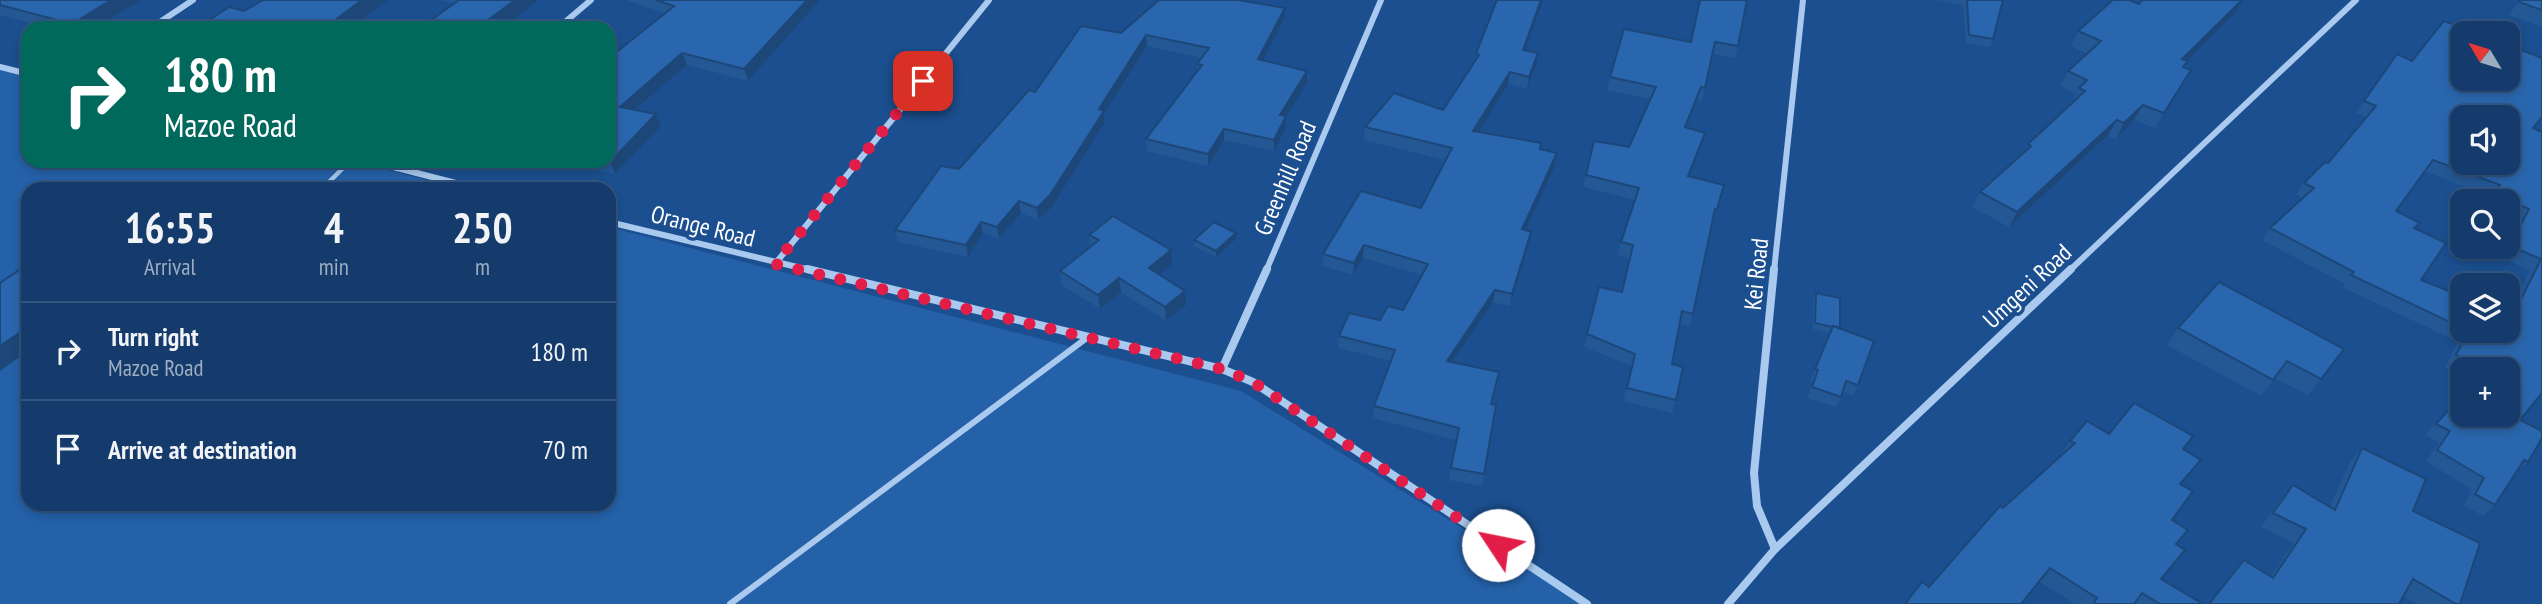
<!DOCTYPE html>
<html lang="en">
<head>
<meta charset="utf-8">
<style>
  :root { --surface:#143b6b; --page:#1d4271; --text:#f1f3f6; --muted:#9dadc1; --line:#33557e }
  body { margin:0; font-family:"PT Sans Narrow",sans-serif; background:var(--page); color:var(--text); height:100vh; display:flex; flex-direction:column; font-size:26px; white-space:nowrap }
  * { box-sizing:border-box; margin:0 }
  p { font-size:23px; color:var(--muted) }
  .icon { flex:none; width:38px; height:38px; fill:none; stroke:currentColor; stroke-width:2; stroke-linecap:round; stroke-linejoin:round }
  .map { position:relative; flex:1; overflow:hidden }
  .details { position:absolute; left:21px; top:182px; width:595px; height:329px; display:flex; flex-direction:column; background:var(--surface); border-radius:21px; box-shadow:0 4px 10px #0003,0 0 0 2px var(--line) }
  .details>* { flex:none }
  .banner { position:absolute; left:21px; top:21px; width:595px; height:147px; border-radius:21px; box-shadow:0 4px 10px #0003,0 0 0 2px var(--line); background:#00695c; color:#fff; overflow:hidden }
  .needle { width:46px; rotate:308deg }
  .buttons { position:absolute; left:2450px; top:21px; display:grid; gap:14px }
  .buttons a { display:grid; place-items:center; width:70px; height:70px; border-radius:14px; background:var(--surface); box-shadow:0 4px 10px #0003,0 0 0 2px var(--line); font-size:35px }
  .pin { position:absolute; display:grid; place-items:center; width:60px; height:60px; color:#fff; margin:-30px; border-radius:14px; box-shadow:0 4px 10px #0006 }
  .me { position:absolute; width:77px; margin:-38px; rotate:304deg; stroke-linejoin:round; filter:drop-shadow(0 0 5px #0008) }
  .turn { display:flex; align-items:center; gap:24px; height:147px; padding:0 28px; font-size:32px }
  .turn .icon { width:91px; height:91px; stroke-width:2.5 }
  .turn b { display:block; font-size:49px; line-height:60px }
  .eta { display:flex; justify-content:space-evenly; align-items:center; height:119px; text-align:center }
  .eta b { font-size:42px; font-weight:800; line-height:49px }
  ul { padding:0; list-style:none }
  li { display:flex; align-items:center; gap:21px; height:98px; padding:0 28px; border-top:2px solid var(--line) }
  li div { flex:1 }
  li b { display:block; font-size:26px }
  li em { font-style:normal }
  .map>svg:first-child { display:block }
  .green { fill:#2461a8 }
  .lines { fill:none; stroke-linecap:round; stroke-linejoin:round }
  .lane-far1 { stroke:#a9c9ee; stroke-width:4.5 }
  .lane { stroke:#a9c9ee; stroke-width:6 }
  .street-far1 { stroke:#a9c9ee; stroke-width:6 }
  .street { stroke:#a9c9ee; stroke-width:8 }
  .wall { fill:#245895; fill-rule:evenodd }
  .shaded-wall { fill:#1d4779 }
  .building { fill:#2a66ad; stroke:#1d4779; stroke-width:2; fill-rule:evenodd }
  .route { stroke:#e11d48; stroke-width:12; stroke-dasharray:0 21.6 }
  .labels { text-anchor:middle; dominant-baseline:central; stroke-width:7; stroke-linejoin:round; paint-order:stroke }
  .street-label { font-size:24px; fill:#fff; stroke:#1b4f8f }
</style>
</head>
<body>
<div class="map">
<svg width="2542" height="604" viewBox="0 0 2542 604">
  <rect width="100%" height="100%" fill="#1b4f8f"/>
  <path class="green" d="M0,70L28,77V161H353L461,189H28V504H609V227L1241,391L1585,604H0Z"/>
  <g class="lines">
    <path class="lane-far1" d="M322,189L350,161"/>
    <path class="lane" d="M730,604L1088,337"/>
    <g class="street-far1">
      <path d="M151,28L193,0"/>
      <path d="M558,28L591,0"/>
      <path d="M0,67L28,74"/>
      <path d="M370,161L479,189"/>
      <path d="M397,168L405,161"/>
      <path d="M609,222L814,271"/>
      <path d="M775,264L989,0"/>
      <path d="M1266,271L1381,0"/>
      <path d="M1774,271L1803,0"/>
      <path d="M2069,271L2356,0"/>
    </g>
    <g class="street">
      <path d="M807,269L1222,369L1253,382L1587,604"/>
      <path d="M1774,269L1754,473L1757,506L1775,549"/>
      <path d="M1222,369L1267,269"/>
      <path d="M1728,604L1775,549L2071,269"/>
    </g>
  </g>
  <g class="wall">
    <path d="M0,0H141L96,28H49L0,15Z"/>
    <path d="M441,0H536V2L502,28H420L454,4Z"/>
    <path d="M626,0H820L748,81L687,65L635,110L661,126L615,174L554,161H609L665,13Z"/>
    <path d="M1700,0L1738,46L1735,58L1712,54L1702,101L1697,100L1686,128L1701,145L1689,176L1724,185L1713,222H1712L1693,314L1689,326L1679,324L1672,364L1676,400L1672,413L1623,401L1632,366L1584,347L1599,287L1622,292L1630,258L1617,255L1635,200L1583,187L1594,141L1629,147L1650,99L1607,90L1610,77L1691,42Z"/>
    <path d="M1937,0H2003L1993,39L1990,47L1966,43L1963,5Z"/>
    <path d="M2520,0H2542V27L2509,15Z"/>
    <path d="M2139,4L2235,13L2187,61L2185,68L2191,70L2155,128L2134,120L2116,139L2108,135L2009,227L1972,207L1980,192L2023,154L2028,144L2072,104L2071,103L2076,94L2060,86L2068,71L2087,54L2071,46L2078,31Z"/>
    <path d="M1284,19L1263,60L1307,71V83L1286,117V128L1274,151L1224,140L1208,166L1147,151L1146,139L1197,71V64L1202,58L1147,46L1104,114L1105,122L1052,207L1038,220L1021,213L999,238L983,233L968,257L898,242L895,230L959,169L1035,92L1121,33Z"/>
    <path d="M1525,50L1536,65L1527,89L1508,84L1479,132L1557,153L1555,166L1525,230L1529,244L1510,306L1493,302L1453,362L1499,372L1492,405H1496L1482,486L1449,480L1456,440L1373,418L1374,406L1391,361L1338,348L1339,336L1403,310L1422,275L1363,258L1353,275L1323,266V254L1421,208L1446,160L1364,140L1365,127L1443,110L1476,60V54Z"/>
    <path d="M2397,54L2542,132V393L2520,420L2528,462L2515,473L2495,505L2483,516L2464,505L2472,490L2426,461L2439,443L2425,435L2462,394L2508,369H2462V375L2445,367L2458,342L2342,287L2345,284L2262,240L2270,228L2303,198L2296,195L2304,183L2328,163L2367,117L2356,113ZM2424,171L2491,197L2487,201H2508V215L2519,220L2508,243V247H2506L2500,257L2530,270L2511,309L2508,331H2462V296L2421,280L2415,229L2420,223L2396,211Z"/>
    <path d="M1089,235L1172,264L1159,274L1186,305L1166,321L1121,292L1100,309L1062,285L1060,271L1091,247Z"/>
    <path d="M1236,239L1216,257L1194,246V240Z"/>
    <path d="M2219,282L2321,379L2308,395L2275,378L2261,396L2167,345L2178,328Z"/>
    <path d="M1816,293L1840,328L1858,385L1853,395L1843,392L1836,407L1808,398L1813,381L1811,380L1829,333L1813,329V299Z"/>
    <path d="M2109,434L2183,449L2201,460L2181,484L2172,520L2176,544L2161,579L2203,604H2075L2040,582L1905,604L1929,587L2003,508L2062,455H2061L2070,441Z"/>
    <path d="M2362,448L2413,511L2460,604H2417L2403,596L2399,604H2208L2244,560L2270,577L2294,543L2261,527L2281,499L2293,485L2330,507L2350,462Z"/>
  </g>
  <g class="shaded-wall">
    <path d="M111,0H141L96,28H75L72,24Z"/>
    <path d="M362,0H388L350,28L335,20Z"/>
    <path d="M515,0H536V2L502,28H477Z"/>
    <path d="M807,0H820L748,81L744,69Z"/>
    <path d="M1541,0H1543L1521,62L1523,50Z"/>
    <path d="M2242,0L2235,13L2174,74L2182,59Z"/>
    <path d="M1285,8L1284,19L1258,70V59Z"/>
    <path d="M1146,35L1147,46L1104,114L1105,122L1052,207L1038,220L1037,208Z"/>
    <path d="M682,53L687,65L625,118L620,107Z"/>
    <path d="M1538,53L1536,65L1527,89L1529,77Z"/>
    <path d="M1307,71V83L1286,117V128L1274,151V140L1280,115Z"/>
    <path d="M1510,72L1508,84L1472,144L1473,131Z"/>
    <path d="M1701,87L1697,100L1681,140L1685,127Z"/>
    <path d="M2143,105L2134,120L2116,139L2124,123Z"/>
    <path d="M656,114L661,126L615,174L610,162Z"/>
    <path d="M2117,120L2108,135L2009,227L2017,212Z"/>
    <path d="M1224,129V140L1208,166V154Z"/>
    <path d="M1705,133L1701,145L1685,189L1688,176Z"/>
    <path d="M1557,153L1555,166L1520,242L1522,229Z"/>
    <path d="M1019,201L1021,213L999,238L997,227Z"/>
    <path d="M981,222L983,233L968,257L966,245Z"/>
    <path d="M1531,232L1529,244L1510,306L1512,294Z"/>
    <path d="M1236,233V239L1216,257V251Z"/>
    <path d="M1364,245L1363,258L1353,275L1354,263Z"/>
    <path d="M1171,250L1172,264L1150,282L1149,268Z"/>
    <path d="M1119,278L1121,292L1100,309L1098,295Z"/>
    <path d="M1495,290L1493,302L1445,373L1447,361Z"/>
    <path d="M1185,291L1186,305L1166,321L1165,307Z"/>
    <path d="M28,327V351L0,371V346Z"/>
  </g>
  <g class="building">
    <path d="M0,0H111L72,24L0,5Z"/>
    <path d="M263,0H362L335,20L362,28H204L199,27L229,7L244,11Z"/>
    <path d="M459,0H515L477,28H420Z"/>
    <path d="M656,0H807L744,69L682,53L620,107L656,114L610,162L605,161H609V58L674,6Z"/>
    <path d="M1159,0H1238L1285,8L1258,59L1307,71L1280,115L1286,116L1274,140L1224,129L1208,154L1146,139L1202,65L1197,64L1209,48L1146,35L1099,109L1104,111L1050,195L1037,208L1019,201L997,227L981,222L966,245L895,230L941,166L959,169L1029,90L1035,92L1081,26L1121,33Z"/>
    <path d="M1497,0H1541L1523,50L1538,53L1529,77L1510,72L1473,131L1541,143L1540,149L1557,153L1522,229L1531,232L1512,294L1495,290L1447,361L1499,372L1491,404L1496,405L1484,474L1451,468L1459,428L1374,406L1395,350L1339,336L1349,313L1380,320L1388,306L1403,310L1428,264L1364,245L1354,263L1323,254L1361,191L1421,208L1452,148L1365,127L1394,93L1443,110L1479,55L1476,54Z"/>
    <path d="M1700,0H1747L1738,46L1715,42L1705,88L1701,87L1685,127L1705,133L1688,176L1724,185L1717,209H1715L1693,314L1682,311L1672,364L1683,367L1676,400L1627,388L1635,354L1587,334L1599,287L1622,292L1633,245L1621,242L1639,188L1586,175L1594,141L1629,147L1656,87L1610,77L1624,29L1691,42Z"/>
    <path d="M1967,0H2003L1993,39L1969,35Z"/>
    <path d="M2113,0H2129L2139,4L2142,0H2242L2182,59L2188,61L2183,67L2191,70L2164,113L2143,105L2124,123L2117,120L2017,212L1980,192L2031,146L2028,144L2085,91L2079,88L2087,80L2068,71L2101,41L2078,31Z"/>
    <path d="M2520,0H2542V10L2519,2Z"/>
    <path d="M2444,21L2477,33H2462V79H2508V45L2542,58V117L2533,128L2542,132V393L2520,420L2542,431V438L2528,462L2524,460L2495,505L2475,494L2484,478L2437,450L2450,431L2436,424L2462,395V415H2508V369H2485L2456,355L2468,331H2508V308L2515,311L2541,259L2510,246L2529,209L2494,193L2500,185L2433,160L2396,211L2420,223L2414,228L2446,243L2421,280L2462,296V328L2351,275L2354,272L2270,228L2314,188L2304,183L2325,162L2328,163L2376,106L2364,101L2397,54L2412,61ZM2462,117H2508V163H2462Z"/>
    <path d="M1113,216L1171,250L1149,268L1185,291L1165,307L1119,278L1098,295L1060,271L1099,240L1089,235Z"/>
    <path d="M1214,222L1236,233L1216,251L1194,240Z"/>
    <path d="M28,264V327L0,346V283Z"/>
    <path d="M2219,282L2344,349L2321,379L2287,361L2273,380L2178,328Z"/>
    <path d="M1816,293L1840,298V328L1833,326L1832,327L1815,323Z"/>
    <path d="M1833,326L1874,341L1858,385L1846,381L1841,397L1812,387L1818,370L1815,369Z"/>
    <path d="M2134,403L2193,436L2183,449L2201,460L2180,484L2193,491L2172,520L2188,530L2176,544L2185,550L2161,579L2203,604H2160L2142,593L2134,604H2093L2097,598L2050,568L2021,604H1905L1922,582L1929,587L2000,506L2003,508L2075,443L2070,441L2087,421L2109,434Z"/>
    <path d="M2362,448L2426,479L2413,511L2480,543L2460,604H2456L2413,579L2399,604H2209L2244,560L2273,578L2306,529L2273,513L2293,485L2335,510Z"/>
  </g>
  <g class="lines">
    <path class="route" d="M923,81L775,264L1222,369L1253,382L1498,545"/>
  </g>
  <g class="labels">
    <g class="street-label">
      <text transform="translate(1285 178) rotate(-67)">Greenhill Road</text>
      <text transform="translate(703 226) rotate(14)">Orange Road</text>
      <text transform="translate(1756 274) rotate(-84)">Kei Road</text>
      <text transform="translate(2027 286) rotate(-43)">Umgeni Road</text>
    </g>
  </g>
</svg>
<div class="buttons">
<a><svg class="needle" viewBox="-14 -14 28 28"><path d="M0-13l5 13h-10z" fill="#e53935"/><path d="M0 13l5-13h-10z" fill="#9dadc1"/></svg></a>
<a><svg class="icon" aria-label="sound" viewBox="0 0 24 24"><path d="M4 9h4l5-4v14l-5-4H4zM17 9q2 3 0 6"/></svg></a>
<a><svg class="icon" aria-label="search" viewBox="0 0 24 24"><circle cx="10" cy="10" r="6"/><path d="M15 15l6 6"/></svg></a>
<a><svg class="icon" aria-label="layers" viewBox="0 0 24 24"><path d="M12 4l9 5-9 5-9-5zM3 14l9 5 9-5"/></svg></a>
<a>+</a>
</div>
<div class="pin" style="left:923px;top:81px;background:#d93025"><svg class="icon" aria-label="arrive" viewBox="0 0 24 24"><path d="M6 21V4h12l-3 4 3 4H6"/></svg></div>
<svg class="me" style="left:1498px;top:545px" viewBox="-20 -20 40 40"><circle r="19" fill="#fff"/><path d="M0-13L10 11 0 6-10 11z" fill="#e11d48"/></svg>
<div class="banner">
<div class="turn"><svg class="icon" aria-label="right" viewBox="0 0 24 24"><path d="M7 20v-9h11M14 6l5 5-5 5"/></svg><div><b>180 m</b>Mazoe Road</div></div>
</div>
<section class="details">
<div class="eta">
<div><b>16:55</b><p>Arrival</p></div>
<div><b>4</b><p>min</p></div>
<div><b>250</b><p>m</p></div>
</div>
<ul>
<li><svg class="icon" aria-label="right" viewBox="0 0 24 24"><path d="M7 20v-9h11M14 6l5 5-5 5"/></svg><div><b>Turn right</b><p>Mazoe Road</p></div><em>180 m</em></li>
<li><svg class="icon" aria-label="arrive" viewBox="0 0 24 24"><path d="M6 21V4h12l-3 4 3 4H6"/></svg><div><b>Arrive at destination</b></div><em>70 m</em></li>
</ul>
</section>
</div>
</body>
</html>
